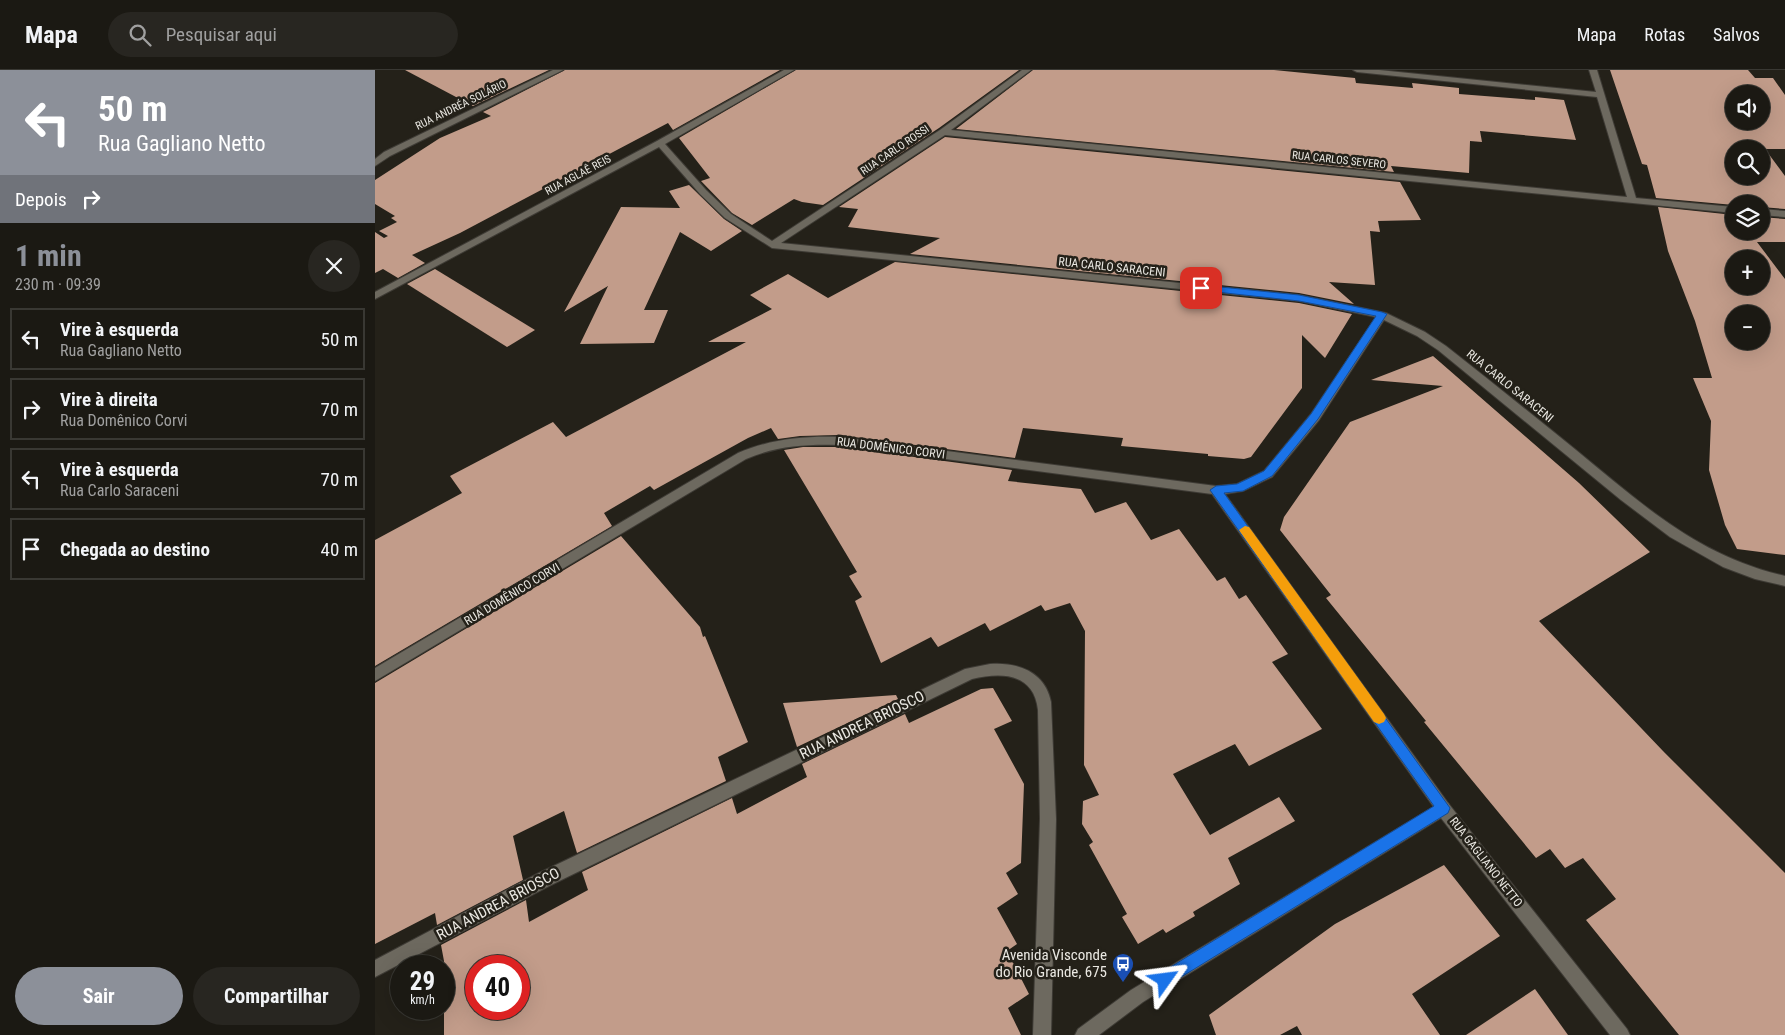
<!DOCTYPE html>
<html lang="pt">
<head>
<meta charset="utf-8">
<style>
  :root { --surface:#1b1913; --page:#282621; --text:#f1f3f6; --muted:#a0a0a0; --line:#393833; --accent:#8c9099 }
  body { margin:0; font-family:"Roboto Condensed",sans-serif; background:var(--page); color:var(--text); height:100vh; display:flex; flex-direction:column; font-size:19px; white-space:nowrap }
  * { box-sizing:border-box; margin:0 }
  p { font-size:16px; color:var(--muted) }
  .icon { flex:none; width:28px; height:28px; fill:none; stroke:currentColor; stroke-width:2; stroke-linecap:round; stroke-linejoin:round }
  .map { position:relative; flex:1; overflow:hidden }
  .details { display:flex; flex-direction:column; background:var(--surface); width:375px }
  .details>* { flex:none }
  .top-card { background:#8c9099; color:#fff; overflow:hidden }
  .fabs { position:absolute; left:1350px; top:15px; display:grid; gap:10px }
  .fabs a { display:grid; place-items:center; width:45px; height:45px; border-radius:50%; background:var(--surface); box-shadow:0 5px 20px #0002,0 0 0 1px var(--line); font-size:25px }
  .speed { position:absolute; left:15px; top:885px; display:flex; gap:10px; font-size:25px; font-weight:700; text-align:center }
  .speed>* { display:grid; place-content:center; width:65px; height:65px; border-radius:50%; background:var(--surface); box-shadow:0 5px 20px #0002,0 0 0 1px var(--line); line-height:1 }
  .speed small { font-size:12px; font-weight:400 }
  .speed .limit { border:8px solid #d22; background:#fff; color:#111 }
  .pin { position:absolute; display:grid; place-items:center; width:42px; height:42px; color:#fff; margin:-21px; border-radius:10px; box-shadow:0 2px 8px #0006 }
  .me { position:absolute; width:55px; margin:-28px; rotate:59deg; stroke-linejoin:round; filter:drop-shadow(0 0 4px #0008) }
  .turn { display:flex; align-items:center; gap:18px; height:105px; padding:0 15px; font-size:22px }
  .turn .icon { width:65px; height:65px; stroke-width:2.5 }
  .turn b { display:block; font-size:35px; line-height:42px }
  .then { display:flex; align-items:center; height:48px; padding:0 15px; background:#0003; gap:10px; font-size:19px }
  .round { display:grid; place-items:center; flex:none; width:52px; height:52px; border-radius:26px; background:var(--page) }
  .headline { display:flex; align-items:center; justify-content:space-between; height:85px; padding:0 15px }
  h1 { font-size:30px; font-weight:700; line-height:38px; color:var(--accent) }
  .cta { display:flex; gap:10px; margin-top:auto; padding:10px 15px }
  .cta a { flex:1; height:58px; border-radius:30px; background:var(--accent); color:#fff; font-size:20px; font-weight:700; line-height:58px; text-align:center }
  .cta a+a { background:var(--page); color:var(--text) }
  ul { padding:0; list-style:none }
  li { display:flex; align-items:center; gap:15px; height:62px; margin:0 10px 8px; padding:0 5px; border:2px solid var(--line); border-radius:0px }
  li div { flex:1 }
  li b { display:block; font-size:19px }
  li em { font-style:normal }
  header { display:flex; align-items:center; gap:30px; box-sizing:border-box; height:70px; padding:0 25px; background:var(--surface); border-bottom:1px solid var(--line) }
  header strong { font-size:24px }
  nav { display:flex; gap:28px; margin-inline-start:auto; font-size:18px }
  .search { width:350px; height:45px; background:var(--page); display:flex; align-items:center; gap:12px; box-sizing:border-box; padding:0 18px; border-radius:28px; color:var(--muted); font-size:19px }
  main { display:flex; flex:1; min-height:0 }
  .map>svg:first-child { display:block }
  .building { fill:#c29c8a; fill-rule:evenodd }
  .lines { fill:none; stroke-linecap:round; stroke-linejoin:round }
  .minor-casing { stroke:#3e3b35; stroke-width:2 }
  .tertiary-casing { stroke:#3e3b35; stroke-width:2 }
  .minor { fill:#6d695f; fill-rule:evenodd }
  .tertiary { fill:#6d695f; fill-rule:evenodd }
  .route { fill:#1a73e8; stroke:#114b97 }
  .slow { fill:#f59e0b }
  .labels { text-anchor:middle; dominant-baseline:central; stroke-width:5; stroke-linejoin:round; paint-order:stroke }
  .far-street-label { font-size:11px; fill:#eae8e2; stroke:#242119 }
  .street-label { font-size:12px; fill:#eae8e2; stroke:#242119 }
  .near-street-label { font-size:15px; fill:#eae8e2; stroke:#242119 }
  .near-poi-label { font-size:15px; fill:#eae8e2; stroke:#242119; text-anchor:end }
</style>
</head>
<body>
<header>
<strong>Mapa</strong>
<div class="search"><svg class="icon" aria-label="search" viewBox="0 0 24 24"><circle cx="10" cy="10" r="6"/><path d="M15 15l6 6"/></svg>Pesquisar aqui</div>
<nav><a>Mapa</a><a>Rotas</a><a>Salvos</a></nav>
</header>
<main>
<section class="details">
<div class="top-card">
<div class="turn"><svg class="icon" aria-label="left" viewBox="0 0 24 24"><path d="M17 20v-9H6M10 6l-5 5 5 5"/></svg><div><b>50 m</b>Rua Gagliano Netto</div></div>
<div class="then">Depois<svg class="icon" aria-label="right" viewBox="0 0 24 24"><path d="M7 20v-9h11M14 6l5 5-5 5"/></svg></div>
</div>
<div class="headline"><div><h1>1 min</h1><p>230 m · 09:39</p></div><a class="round"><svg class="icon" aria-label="close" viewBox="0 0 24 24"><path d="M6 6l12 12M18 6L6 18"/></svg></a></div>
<ul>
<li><svg class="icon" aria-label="left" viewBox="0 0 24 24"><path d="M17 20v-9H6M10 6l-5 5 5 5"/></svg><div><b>Vire à esquerda</b><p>Rua Gagliano Netto</p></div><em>50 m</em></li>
<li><svg class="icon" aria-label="right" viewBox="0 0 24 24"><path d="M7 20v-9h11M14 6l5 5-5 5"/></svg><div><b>Vire à direita</b><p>Rua Domênico Corvi</p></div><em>70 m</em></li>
<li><svg class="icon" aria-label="left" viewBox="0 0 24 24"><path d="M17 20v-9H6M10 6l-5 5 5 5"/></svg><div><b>Vire à esquerda</b><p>Rua Carlo Saraceni</p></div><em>70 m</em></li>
<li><svg class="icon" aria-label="arrive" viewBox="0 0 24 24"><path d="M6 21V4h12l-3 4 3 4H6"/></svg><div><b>Chegada ao destino</b></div><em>40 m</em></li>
</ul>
<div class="cta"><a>Sair</a><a>Compartilhar</a></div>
</section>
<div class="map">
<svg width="1410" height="965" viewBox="0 0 1410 965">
  <rect width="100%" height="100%" fill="#242119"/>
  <g class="building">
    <path d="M30,0H174L98,36Z"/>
    <path d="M190,0H405L298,60L293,53L85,163L37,185L50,193L23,208L8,199L0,203V162L9,168L13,166L4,161L22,152L16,148L20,146L0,134V110L65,68L116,46L108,42Z"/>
    <path d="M421,0H644L564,58L448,135L427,132L419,129L377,155L357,143L326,111L335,108L304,68Z"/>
    <path d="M658,0H899L980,8L981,13L1038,18L1037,13L1084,18V24L1160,30V27L1189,30L1201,70L1105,61L1107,72L1095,71L1094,103L1016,96L1019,102L581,59Z"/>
    <path d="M1235,0H1373L1380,8H1398L1410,25V79H1390L1410,106V139L1386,137V134L1359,135L1281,128L1272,95L1267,94ZM1359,24H1386V51H1359ZM1359,79H1386V106H1359Z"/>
    <path d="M570,67L1025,112L1046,150L1003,151L1005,162L995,161L1000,215L954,212L979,234L924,223L535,184L565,168L473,157L483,139L464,137Z"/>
    <path d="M314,115L349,149L367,161L336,181L305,162L269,240H293L279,273L205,274L233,216L189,242L246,137L305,138L294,121Z"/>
    <path d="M1283,137L1359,145V161H1386V147L1410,149V172H1382L1410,209V485L1362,479L1350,455L1334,400L1336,351L1318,308H1337L1320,251L1293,181ZM1359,189H1386V216H1359ZM1359,244H1386V271H1359Z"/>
    <path d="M520,192L924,233L977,244L950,288L927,265V318L876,387L869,389L833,386V384L746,376L748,368L648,358L640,388L464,365L425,366L403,369L396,358L373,368L279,420L275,416L229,443L237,456L0,596V470L87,423L75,406L178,352L191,367L371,272H333L397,239L375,225L413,204L453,228Z"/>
    <path d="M60,199L160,260L132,277L32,214Z"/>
    <path d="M1058,286L1204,413L1275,482L1164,551L1288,681L1410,803V965H1304L1211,850L1241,829L1208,788L1190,798L1175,779L1161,788L1049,652L1051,651L951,528L956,525L905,460L909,447L975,352L1068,316L996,310Z"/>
    <path d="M428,377H464L637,400L633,411L706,419L720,443L751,432L776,470L804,459L842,511L850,507L864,529L871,525L913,584L897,592L947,659L874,696L860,674L798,704L835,765L904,727L920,751L853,788L865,814L818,842L820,846L791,863L788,859L763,874L747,847L752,844L714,775L718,772L707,754L708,731L724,725L709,695L710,561L695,533L670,541L666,535L615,561L610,553L563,577L556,567L506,593L480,531L487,527L474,506L482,502L409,380Z"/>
    <path d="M246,466L325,557L328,567L330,566L373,672L343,687L351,711L202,783L189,741L138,766L148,810L62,855L60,843L0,874V613Z"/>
    <path d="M618,618L637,651L619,659L649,714L646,793L631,803L643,824L622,838L642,874L632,881L654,924L633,938L646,965H69V891L66,875L151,830L154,852L213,820L207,802L357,728L362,744L432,707L427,694L530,644L534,653L606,619ZM101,896H144V939H101Z"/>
    <path d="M521,625L523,629L422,677L408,633Z"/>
    <path d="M1069,795L1125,866L1037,924L1065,965H927L922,956L905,965H841L834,945L960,854Z"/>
    <path d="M1160,919L1193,965H1091Z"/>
  </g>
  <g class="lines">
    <g class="minor-casing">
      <g id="minor">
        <path d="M178,0H188L15,86L0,96V89L9,82Z"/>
        <path d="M409,0H419L290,74L331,120L356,144L397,171L565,60L647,0H656L576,60L1252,127L1222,27L982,2L978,0H1004L1221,22L1214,0H1222L1261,128L1359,137V143L570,65L406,173L924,225L1011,243L1050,262L1071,276C1114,310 1158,345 1201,380C1268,435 1323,486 1410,506V516L1380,509L1348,497L1295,467L1246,430L1063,280L1042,266L1009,250L944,350L897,407L868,421L850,424L1073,733L1076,738L1073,743L1068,745L1063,743L837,424L464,375C431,374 401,376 371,389L0,611V598L363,383C396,369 428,366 464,367L841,416L862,414L889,401L936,344L1001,247L924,231L397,178L350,148L325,124L284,77L0,229V222L282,71Z"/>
        <path d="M1386,139L1410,141V147L1386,145Z"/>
        <path d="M615,594C643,592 670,602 676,632L681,749L676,965H658L665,749L663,640C659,603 627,602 597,609L174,816L0,907V890L162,804L590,599Z"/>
      </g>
    </g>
    <g class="tertiary-casing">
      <path id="tertiary" d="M1068,731L1073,733L1252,959L1255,965H1235L1066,748L768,932L724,965H700L703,959L756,920Z"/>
    </g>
    <use href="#minor" class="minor"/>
    <use href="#tertiary" class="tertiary"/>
  </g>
  <path class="route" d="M826,215L924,225L1007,242L1012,244L943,349L897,406L868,421L849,423L1075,738L1073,743L790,917L784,915L782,910L784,904L1059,736L835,420L841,416L862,414L889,401L936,344L1001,246L924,231L823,220V216Z"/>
  <path class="slow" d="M870,456L874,457L1009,644L1011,648L1009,652L1004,654L999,652L866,463L864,460Z"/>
  <defs>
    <g id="bus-pin" transform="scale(1.125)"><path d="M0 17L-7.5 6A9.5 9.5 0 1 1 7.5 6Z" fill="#1a4fb4" stroke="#242119"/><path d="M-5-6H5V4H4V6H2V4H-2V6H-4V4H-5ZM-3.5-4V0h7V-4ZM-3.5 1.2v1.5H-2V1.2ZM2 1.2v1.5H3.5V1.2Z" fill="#fff"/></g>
  </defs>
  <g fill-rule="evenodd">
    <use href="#bus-pin" x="748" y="894"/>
  </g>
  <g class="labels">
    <g class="far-street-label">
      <text transform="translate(86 35) rotate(-26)">RUA ANDRÉA SOLÁRIO</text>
      <text transform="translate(520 80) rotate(-34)">RUA CARLO ROSSI</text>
      <text transform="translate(964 90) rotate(6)">RUA CARLOS SEVERO</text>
      <text transform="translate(203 105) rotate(-28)">RUA AGLAÊ REIS</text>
    </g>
    <g class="street-label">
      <text transform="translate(737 197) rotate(6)">RUA CARLO SARACENI</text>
      <text transform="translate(1135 316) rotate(39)">RUA CARLO SARACENI</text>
      <text transform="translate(516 378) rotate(7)">RUA DOMÊNICO CORVI</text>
      <text transform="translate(137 524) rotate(-31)">RUA DOMÊNICO CORVI</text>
      <text transform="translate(1111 792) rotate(52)">RUA GAGLIANO NETTO</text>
    </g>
    <g class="near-street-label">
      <text transform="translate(487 655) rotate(-26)">RUA ANDREA BRIOSCO</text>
      <text transform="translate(123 834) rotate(-28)">RUA ANDREA BRIOSCO</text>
    </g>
    <g class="near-poi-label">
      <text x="732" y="885">Avenida Visconde<tspan x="732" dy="17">do Rio Grande, 675</tspan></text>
    </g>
  </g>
</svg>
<div class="fabs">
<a><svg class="icon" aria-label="sound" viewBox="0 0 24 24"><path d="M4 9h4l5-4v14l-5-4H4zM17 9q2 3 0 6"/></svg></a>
<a><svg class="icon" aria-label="search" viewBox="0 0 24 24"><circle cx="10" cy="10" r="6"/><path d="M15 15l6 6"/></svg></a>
<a><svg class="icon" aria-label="layers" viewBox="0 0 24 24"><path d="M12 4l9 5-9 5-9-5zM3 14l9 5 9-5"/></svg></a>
<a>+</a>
<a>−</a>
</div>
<div class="speed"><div>29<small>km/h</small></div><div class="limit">40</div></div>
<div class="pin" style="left:826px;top:218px;background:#d93025"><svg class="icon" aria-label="arrive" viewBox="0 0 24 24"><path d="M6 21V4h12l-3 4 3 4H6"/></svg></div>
<svg class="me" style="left:790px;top:910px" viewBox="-20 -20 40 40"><path d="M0-17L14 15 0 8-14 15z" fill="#1a73e8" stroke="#fff" stroke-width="4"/></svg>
</div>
</main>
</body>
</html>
